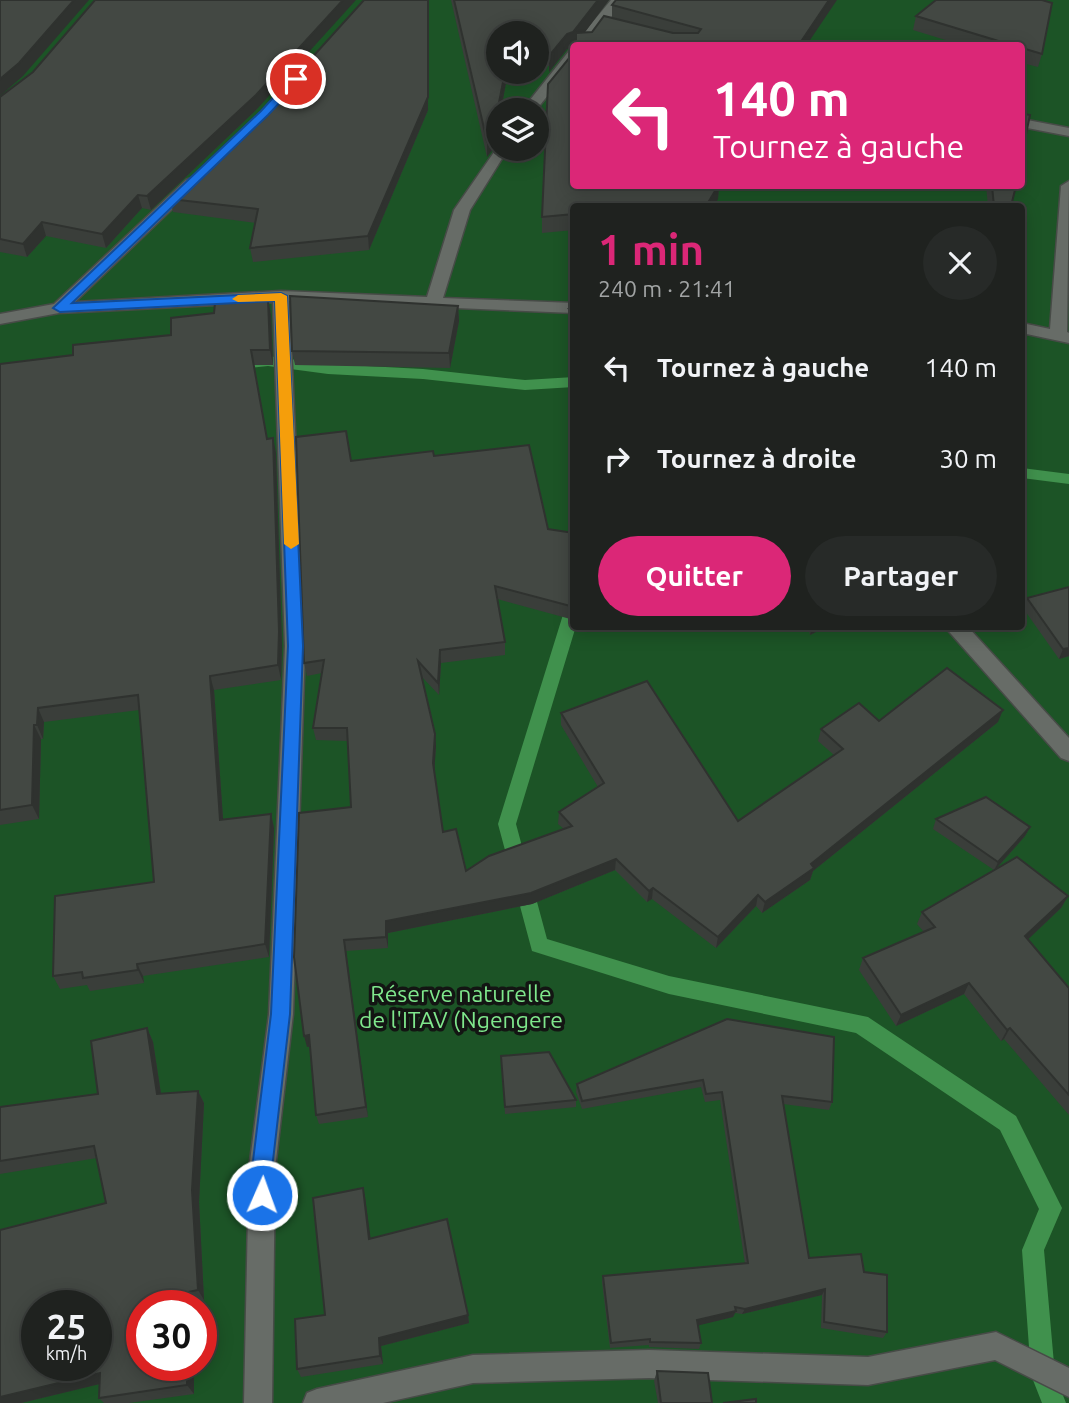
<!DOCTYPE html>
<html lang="fr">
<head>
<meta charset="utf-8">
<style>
  :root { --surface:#1f221f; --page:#272a28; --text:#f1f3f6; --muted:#a1a4a4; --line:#3c3f3d; --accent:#db2777 }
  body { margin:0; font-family:Ubuntu,sans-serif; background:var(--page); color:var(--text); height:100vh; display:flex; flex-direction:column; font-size:26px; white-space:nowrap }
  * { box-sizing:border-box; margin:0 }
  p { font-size:23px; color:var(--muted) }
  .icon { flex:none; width:38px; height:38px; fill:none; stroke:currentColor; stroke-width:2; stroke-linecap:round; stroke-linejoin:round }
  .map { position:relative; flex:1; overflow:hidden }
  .side { position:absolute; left:570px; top:203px; width:455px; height:427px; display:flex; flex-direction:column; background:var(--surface); border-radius:7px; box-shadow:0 4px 18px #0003,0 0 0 2px var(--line) }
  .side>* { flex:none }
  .guide { position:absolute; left:570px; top:42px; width:455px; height:147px; border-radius:7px; box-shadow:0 4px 18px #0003,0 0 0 2px var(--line); background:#db2777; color:#fff; overflow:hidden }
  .buttons { position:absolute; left:486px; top:21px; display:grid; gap:14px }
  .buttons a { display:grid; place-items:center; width:63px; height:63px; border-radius:50%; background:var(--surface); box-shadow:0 4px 18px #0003,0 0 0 2px var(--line); font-size:35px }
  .speed { position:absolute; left:21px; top:1290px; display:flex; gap:14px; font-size:35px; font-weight:700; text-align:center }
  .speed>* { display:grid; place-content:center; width:91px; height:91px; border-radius:50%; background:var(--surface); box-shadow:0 4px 18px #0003,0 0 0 2px var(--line); line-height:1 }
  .speed small { font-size:18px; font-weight:400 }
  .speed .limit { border:10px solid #d22; background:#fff; color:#111 }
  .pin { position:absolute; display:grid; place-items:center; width:60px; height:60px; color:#fff; margin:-30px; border:4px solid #fff; border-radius:50%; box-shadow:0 2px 7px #0007 }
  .me { position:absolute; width:77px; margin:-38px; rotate:2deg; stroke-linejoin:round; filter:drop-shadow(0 0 5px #0008) }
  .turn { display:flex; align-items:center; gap:24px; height:147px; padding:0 28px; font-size:32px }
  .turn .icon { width:91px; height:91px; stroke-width:2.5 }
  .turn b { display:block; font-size:49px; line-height:60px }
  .round { display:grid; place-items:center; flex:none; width:74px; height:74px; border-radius:37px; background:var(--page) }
  .overview { display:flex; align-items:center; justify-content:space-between; height:119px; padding:0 28px }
  h1 { font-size:42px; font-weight:600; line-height:52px; color:var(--accent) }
  .cta { display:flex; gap:14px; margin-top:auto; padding:14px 28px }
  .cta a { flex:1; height:80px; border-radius:42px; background:var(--accent); color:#fff; font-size:28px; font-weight:600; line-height:80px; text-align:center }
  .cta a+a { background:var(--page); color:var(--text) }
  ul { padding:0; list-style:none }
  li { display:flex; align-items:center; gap:21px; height:91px; padding:0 28px }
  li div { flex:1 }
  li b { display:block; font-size:26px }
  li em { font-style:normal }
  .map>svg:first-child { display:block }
  .green { fill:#1c5426; fill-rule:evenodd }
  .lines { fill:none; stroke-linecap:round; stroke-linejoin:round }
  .stream { fill:#40914d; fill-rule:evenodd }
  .minor-casing { stroke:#474b47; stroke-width:3 }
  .minor { fill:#676c67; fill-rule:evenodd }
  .wall { fill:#3a3e3a }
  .shaded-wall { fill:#2f322f }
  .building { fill:#434843; stroke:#2f322f; stroke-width:2; fill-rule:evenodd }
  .route { fill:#1a73e8; stroke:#114b97; stroke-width:2 }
  .slow { fill:#f59e0b }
  .labels { text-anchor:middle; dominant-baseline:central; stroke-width:7; stroke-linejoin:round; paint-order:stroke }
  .park-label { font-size:23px; fill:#7fe78c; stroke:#131513 }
</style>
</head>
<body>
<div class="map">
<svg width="1069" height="1403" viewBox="0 0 1069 1403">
  <rect width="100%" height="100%" fill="#292d29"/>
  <path class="green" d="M0,0H1069V1403H0ZM499,33H537V72H499ZM574,46H1022V186H574ZM499,110H537V149H499ZM574,206H1022V626H574ZM37,1306H96V1365H37ZM142,1306H201V1365H142Z"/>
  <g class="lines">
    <g class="stream">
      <path d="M268,356L328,364L423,369L525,380L574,377V387L525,390L423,379L328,374L268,366L250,368L243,363L250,358Z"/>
      <path d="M1022,468L1069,474V484L1022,478Z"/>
      <path d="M574,599L576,626L516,824L547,939L669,976L868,1017L1016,1116L1062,1208L1044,1250L1055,1375L1066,1403H1042L1031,1375L1022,1250L1039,1209L1000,1130L856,1033L669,994L532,951L498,824L566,605Z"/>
    </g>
    <g class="minor-casing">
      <g id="minor">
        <path d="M611,0H625L591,42H581V36Z"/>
        <path d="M574,50V63L536,110H522L569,51Z"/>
        <path d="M1022,119L1069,128V136L1022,127Z"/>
        <path d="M499,145V149H508L470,210L443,298L574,303V313L289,301L305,646L293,1014L275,1169L272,1403H244L249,1169L269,1014L285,646L273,302L59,313L0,324V314L54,304L186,180L191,178L199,183L196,186L75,302L281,291L427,297L454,210Z"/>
        <path d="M1069,181L1067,332L1069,333V343L1022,333V323L1050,329L1061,186Z"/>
        <path d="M944,626H967L1069,738V761L1061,758Z"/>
        <path d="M996,1332L1069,1368V1397L995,1360L868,1385L649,1378L473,1383L383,1403H303L307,1393L317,1389L473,1355L649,1350L868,1357Z"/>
      </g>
    </g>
    <use href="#minor" class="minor"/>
  </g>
  <g class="wall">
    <path d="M364,0H429L428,110L369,250L253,262L250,248L256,223L173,212L170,199L270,104Z"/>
    <path d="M451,0H609L585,32H592L612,18V5L806,46L576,43L573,48L567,49L549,72V66L537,65V33H499L508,72L501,110H499L493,149L487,157Z"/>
    <path d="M936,0H1042L1052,3L1042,54L1038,67L1022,63V46H965L913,30L916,16Z"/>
    <path d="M0,97L258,108L151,210L142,208L106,248L46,236L27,257L0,252Z"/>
    <path d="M574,186H719L718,199L574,206V230L542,233V217Z"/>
    <path d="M986,186H1016L1011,206H988Z"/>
    <path d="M268,300L271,315L273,365H254L267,439L273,438L276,453L282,646L281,680L214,690L223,819L271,814L274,828L269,957L143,976L144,983L90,991L87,985L60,989L53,976L154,882L139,710L44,722L43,739H41L39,819L0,825V364L73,355L171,335L214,313Z"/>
    <path d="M458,306L459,321L450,368L295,365L292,351Z"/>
    <path d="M569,309H574V334L569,326Z"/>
    <path d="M434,456L548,529L574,533V620L497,599L505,642V655L441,663L439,695L421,676L436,746L434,772L443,832L466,871L564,829L558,824L559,812L598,787L561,725V713L738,821L834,755L818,741L821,729L879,721L998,722L813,871L810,880L762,913L756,906L716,948L652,899L647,902L615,870L532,904L388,933V948L346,951L368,1117L319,1124L316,1115L310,1046L307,1047L351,807L348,741L316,740L313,728L322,673L307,676L304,663L351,461Z"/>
    <path d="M1069,587V656L1059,659L1023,608L1027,598Z"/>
    <path d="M808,626H828L810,635Z"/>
    <path d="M936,819L1030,827L1025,836L996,869L1068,896L1061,908L1028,939L1069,988V1115L1004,1039L1001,1041L964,994L896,1026L859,970L863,958L924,932L917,924L922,912L994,870L933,829Z"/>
    <path d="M727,1019L832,1102L829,1110L783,1104L809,1258L864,1272L887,1332L883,1338L821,1328L822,1295L742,1314L735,1313L733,1317L698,1325L701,1343L699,1349L649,1347V1345L610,1348L602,1282L603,1276L745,1264L720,1100L705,1102L701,1087L582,1109L576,1092L577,1084Z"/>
    <path d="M147,1028L153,1042L161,1094L198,1091L204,1103L199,1202L204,1300L194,1302V1306H142V1365H194V1394L129,1403H104L99,1398V1384L21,1403L106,1203L97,1158L0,1174V1107L98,1094Z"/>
    <path d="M501,1056L576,1100V1107L505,1114Z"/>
    <path d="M365,1197L370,1238L468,1315L469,1323L381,1346L383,1364L301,1377L297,1369L325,1315Z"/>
    <path d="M657,1371L712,1403H658L654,1381Z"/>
  </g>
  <g class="shaded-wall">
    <path d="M74,0H89L23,76L0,96V79Z"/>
    <path d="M343,0H356L258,108L151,210L147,196Z"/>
    <path d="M428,0V110L369,250L368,236Z"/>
    <path d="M598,0H609L573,48L567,49L549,72V56L567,34Z"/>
    <path d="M829,0H837L806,46H798Z"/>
    <path d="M505,72H508L501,110H499V121L493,149L487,157V141Z"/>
    <path d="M718,186H719L718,199L714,206H706Z"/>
    <path d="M138,195L142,208L106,248L102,234Z"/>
    <path d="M42,222L46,236L27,257L23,244Z"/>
    <path d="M268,300L271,315L273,365L270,350Z"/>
    <path d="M458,306L459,321L450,368L449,353Z"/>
    <path d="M273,438L276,453L282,646L281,680L278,665Z"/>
    <path d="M812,626H828L810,635Z"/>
    <path d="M1069,648V656L1059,659L1063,649Z"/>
    <path d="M440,650L441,663L439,695L438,683Z"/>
    <path d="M210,676L214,690L224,833L220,820Z"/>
    <path d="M38,708L44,722L43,739L37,725Z"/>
    <path d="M1003,710L998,722L813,871L810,880L762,913L765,902L811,864Z"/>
    <path d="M34,725L41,739L39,819L32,805Z"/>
    <path d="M435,734L436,746L434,775L433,763Z"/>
    <path d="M271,814L274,828L269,957L265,944Z"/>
    <path d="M1030,827L1025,836L994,871L998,862Z"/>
    <path d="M616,859L615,870L532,904L388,933V948L386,937V921Z"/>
    <path d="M653,888L652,899L647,902L649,891Z"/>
    <path d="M758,895L756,906L716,948L718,937Z"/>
    <path d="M1068,896L1061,908L1019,948L1025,936Z"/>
    <path d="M344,940L346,951L368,1117L366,1107Z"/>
    <path d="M137,964L143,976L144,983L138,970Z"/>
    <path d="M969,983L964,994L896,1026L901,1015Z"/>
    <path d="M147,1028L153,1042L163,1107L157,1094Z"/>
    <path d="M1010,1028L1004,1039L1001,1041L1007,1030Z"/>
    <path d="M309,1035L312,1046L307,1047L304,1036Z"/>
    <path d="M198,1091L204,1103L199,1202L204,1300L198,1290L192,1190Z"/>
    <path d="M363,1188L365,1197L372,1248L369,1239Z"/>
    <path d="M825,1289L822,1295L742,1314L745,1309Z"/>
    <path d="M188,1292L194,1302V1306H188Z"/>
    <path d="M736,1311L733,1317L696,1326L697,1320Z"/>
    <path d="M468,1315L469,1323L381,1346L383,1364L380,1356L379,1338Z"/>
    <path d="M187,1365H194V1394L187,1385Z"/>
    <path d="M100,1373L108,1382L21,1403H0V1397Z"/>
  </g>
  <g class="building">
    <path d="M0,0H74L19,63L0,79Z"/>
    <path d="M95,0H343L256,95L147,196L138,195L102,234L42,222L23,244L0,239V97L33,72Z"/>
    <path d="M364,0H428V97L368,236L250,248L258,209L170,199L270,104Z"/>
    <path d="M454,0H598L573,32L567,34L549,56V50L537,49V33H499V72H505L493,133L487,141Z"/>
    <path d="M616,0H829L798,46H576V33L592,32L604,16L673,33H698L701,29L612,5Z"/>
    <path d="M936,0H1042L1052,3L1042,54L1022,48V46H1015L916,16Z"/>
    <path d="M574,52V186H718L706,206H574V214L542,217L548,84Z"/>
    <path d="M1022,106H1024V114L1030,115L1022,153Z"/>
    <path d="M992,186H1016L1011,206H994Z"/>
    <path d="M290,296L458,306L449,353L292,351Z"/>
    <path d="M268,300L270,350H251L267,439L273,438L279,631L278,665L210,676L220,820L271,814L265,944L137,964L138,970L83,978L82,972L53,976L55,896L154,882L138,695L38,708L37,725H34L32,805L0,810V364L73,355V345L171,335V318L214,313L215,303Z"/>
    <path d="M569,309H574V316Z"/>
    <path d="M346,431L351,461L433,451L434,456L529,445L548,529L574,533V607L495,586L505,642L440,650L438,683L418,661L435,734L433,763L443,832L456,829L466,871L489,856L572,826L559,812L604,783L561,713L647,681L738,821L843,749L821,729L859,703L879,721L947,668L1003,710L811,864L814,868L765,902L758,895L718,937L653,888L649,891L616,859L531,893L386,921V937L344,940L366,1107L316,1115L309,1035L304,1036L294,957L299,813L351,807L347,728H313L324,660L304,663L296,437Z"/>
    <path d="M1069,587V648L1063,649L1027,598Z"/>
    <path d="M986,797L1030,827L998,862L936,819Z"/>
    <path d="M1017,857L1068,896L1025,936L1069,988V1095L1010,1028L1007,1030L969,983L901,1015L863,958L935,927L922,912Z"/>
    <path d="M727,1019L834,1037L832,1102L782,1096L809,1258L861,1254L864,1272L887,1275V1332L824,1322L825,1289L745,1309L735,1307L736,1311L697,1320L701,1343L650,1342V1339L611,1343L603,1276L748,1263L722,1092L706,1094L703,1080L582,1101L577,1084Z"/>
    <path d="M147,1028L157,1094L198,1091L192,1190L198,1290L188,1292V1306H142V1365H187V1385L99,1398L100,1373L0,1397V1230L106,1203L94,1146L0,1161V1107L98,1094L91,1041ZM37,1306H96V1365H37Z"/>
    <path d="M549,1052L576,1100L505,1107L501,1056Z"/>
    <path d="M363,1188L369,1239L447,1219L468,1315L379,1338L380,1356L297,1369L295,1319L325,1315L313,1198Z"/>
    <path d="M657,1371L708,1373L712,1403H661Z"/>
    <path d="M756,1399V1403H723Z"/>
  </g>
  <path class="route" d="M293,76L302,79L268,115L72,303L281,293L287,296L303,646L290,1014L272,1169V1195L269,1202L262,1205L255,1202L252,1195V1169L271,1014L288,646L275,301L60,312L53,308L261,111Z"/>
  <path class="slow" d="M281,293L287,296L299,544L291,549L284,544L275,301L238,302L232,299L238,295Z"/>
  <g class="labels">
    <g class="park-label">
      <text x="461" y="993">Réserve naturelle<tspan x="461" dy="26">de l'ITAV (Ngengere</tspan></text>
    </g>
  </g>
</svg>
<div class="buttons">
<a><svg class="icon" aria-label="sound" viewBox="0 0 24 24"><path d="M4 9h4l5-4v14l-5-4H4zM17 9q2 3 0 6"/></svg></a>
<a><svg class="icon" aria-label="layers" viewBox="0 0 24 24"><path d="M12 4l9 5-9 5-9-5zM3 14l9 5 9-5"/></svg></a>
</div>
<div class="speed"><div>25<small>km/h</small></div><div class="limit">30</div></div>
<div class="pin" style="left:296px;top:79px;background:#d93025"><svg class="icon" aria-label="arrive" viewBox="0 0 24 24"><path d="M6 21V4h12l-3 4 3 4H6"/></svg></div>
<svg class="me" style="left:262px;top:1195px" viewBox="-20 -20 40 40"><circle r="17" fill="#1a73e8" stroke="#fff" stroke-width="3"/><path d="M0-11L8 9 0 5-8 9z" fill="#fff"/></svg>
<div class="guide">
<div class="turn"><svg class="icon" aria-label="left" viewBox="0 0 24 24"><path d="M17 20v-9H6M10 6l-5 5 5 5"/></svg><div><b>140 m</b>Tournez à gauche</div></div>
</div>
<section class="side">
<div class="overview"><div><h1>1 min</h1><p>240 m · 21:41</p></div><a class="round"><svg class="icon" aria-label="close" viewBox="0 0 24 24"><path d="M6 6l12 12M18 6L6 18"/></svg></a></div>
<ul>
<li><svg class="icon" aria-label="left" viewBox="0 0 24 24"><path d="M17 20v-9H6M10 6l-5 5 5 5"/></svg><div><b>Tournez à gauche</b></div><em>140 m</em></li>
<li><svg class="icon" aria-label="right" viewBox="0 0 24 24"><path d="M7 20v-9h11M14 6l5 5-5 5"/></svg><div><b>Tournez à droite</b></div><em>30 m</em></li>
</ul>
<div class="cta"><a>Quitter</a><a>Partager</a></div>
</section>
</div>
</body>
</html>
